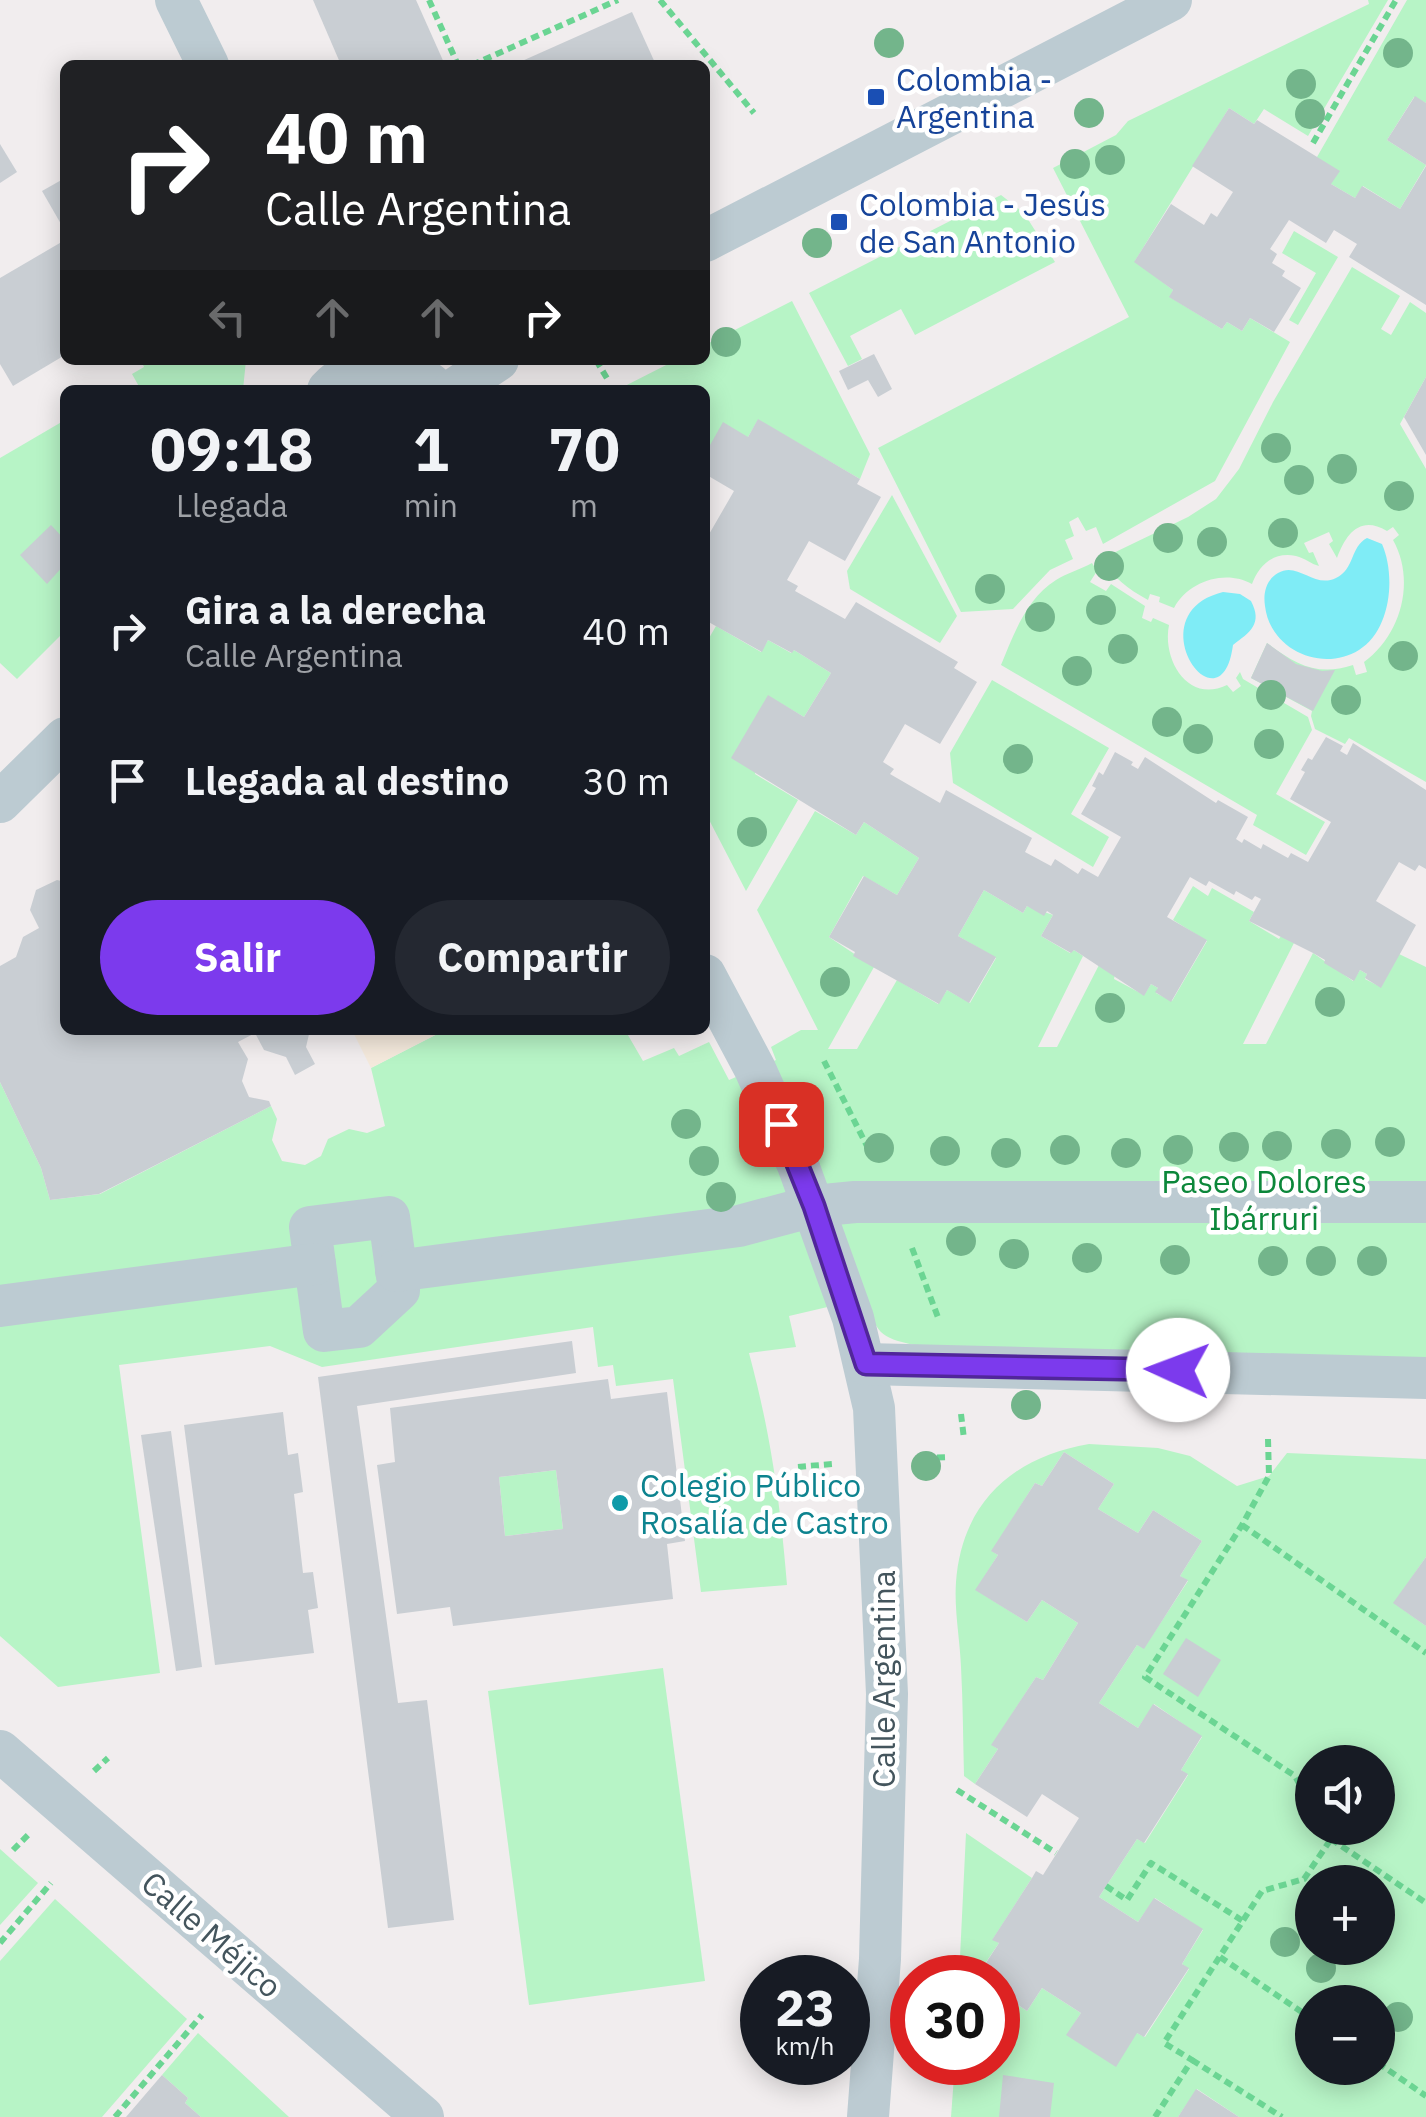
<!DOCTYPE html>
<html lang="es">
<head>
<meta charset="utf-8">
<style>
  :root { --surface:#171b24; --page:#242831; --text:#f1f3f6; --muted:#9ea1a6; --accent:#7c3aed }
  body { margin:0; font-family:"IBM Plex Sans",sans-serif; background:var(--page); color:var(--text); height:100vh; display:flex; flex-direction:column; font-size:38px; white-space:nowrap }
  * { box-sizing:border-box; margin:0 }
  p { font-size:32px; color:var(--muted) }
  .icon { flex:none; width:55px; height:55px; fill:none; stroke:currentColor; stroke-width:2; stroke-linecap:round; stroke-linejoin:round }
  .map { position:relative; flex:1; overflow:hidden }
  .panel { position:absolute; left:60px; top:385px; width:650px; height:650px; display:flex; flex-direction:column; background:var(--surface); border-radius:15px; box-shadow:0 5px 25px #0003 }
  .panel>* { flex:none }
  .guide { position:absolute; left:60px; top:60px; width:650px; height:305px; border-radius:15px; box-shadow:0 5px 25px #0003; background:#202124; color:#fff; overflow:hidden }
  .controls { position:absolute; left:1295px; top:1745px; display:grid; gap:20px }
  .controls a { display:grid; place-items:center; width:100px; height:100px; border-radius:50%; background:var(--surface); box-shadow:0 5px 25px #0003; font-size:50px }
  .speed { position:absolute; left:740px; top:1955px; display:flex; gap:20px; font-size:50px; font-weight:700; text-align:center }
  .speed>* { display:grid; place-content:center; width:130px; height:130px; border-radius:50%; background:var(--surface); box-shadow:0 5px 25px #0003; line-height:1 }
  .speed small { font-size:25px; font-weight:400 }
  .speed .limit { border:15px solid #d22; background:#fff; color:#111 }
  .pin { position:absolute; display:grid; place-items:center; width:85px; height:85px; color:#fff; margin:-42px; border-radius:20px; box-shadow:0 5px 15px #0006 }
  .me { position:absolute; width:110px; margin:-55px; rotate:272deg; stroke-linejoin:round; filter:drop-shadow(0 0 8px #0008) }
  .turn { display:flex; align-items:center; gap:35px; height:210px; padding:0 40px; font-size:45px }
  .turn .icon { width:130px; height:130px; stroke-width:2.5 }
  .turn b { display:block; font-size:70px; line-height:85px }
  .lanes { display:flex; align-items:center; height:95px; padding:0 40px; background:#0003; justify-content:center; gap:50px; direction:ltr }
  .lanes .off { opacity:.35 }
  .eta { display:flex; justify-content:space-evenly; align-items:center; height:170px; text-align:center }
  .eta b { font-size:60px; font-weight:700; line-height:70px }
  .cta { display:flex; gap:20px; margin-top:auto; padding:20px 40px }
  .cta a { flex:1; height:115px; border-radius:60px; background:var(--accent); color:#fff; font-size:40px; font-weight:700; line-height:115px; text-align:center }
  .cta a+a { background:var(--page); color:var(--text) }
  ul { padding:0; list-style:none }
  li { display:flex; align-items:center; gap:30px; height:150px; padding:0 40px }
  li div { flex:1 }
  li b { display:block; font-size:38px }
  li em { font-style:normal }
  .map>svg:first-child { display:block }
  .green { fill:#b7f4c6; fill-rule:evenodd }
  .sand { fill:#f4e9dc }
  .water { fill:#7fecf6 }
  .building { fill:#c9ced3; fill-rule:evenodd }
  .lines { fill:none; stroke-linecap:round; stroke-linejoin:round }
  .path { stroke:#6bd593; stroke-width:6; stroke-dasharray:8 5; stroke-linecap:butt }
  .street { stroke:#bccbd2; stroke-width:42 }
  .tree { fill:#73b58b }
  .route-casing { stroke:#51269a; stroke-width:25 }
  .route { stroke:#7c3aed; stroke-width:18 }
  .transit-dot { fill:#1a4fb4; stroke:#fff; stroke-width:4 }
  .culture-dot { fill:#0f9aa8; stroke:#fff; stroke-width:4 }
  .labels { text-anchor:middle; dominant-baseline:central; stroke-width:9; stroke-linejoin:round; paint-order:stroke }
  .transit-label { font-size:32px; fill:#164399; stroke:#fff; text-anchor:start }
  .park-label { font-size:32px; fill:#0c873a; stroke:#fff }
  .culture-label { font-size:32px; fill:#0d838f; stroke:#fff; text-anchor:start }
  .street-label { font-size:32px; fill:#44555d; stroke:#fff }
</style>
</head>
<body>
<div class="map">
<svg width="1426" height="2117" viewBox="0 0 1426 2117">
  <rect width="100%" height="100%" fill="#f1edee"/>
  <g class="green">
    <path d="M1368,0H1388L1308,136L1264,109L1254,124L1229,108L1135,261L1173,290L1170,297L1222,329L1227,322L1242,331L1250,318L1290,342L1215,481L1103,544L1096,527L1086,531L1078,517L1069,522L1074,536L1065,540L1073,559L1050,570L1013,609L961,612L878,448L1129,317L1053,168L1116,135L1128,121L1369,4Z"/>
    <path d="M1407,0H1426V103L1414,97L1387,140L1426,165L1400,209L1363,186L1355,198L1331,184L1317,157Z"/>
    <path d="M1001,195L1024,213L1055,262L915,335L901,309L850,336L862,359L848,366L809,293Z"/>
    <path d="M1294,231L1338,257L1298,325L1289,320L1316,273L1282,253Z"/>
    <path d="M1352,267L1400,296L1381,329L1391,335L1410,302L1426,313V377L1400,424L1426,469V782L1349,738L1345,744L1315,729L1311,716L1312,711L1251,678L1267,643C1295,664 1317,677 1353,665L1356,675L1367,672L1364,662C1401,635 1416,581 1393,540L1399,535L1393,527L1387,531C1360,515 1346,534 1337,558L1329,544L1333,541L1329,532L1304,543L1309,553L1313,552L1319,566C1311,564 1305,558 1296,556C1274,551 1259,565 1252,584C1226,569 1188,581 1174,608L1159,602L1160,597L1150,594L1148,600C1128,589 1114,578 1101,559L1188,517L1216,499L1239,469L1273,402Z"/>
    <path d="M792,301L870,454L860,479L758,420L748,437L705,454V390H617L676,360H705V345Z"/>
    <path d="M141,360H246L243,390H141L132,374L144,367Z"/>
    <path d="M65,420V631L17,679L0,663V458Z"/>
    <path d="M892,495L957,616L940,643L850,589L847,571Z"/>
    <path d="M1092,563L1097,571L1090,582L1106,591L1111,584L1145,606L1142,618L1151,622L1153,618L1169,625C1162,660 1188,704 1227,685L1233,692L1241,686L1236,678L1240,672L1243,679L1308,717L1312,730L1276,794L1325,822L1306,855L1253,825L1257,815L1001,665C1014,634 1026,599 1056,580C1067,573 1081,569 1092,563Z"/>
    <path d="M716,626L761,652L768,640L791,653L794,650L831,673L804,717L768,696L755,774L798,800L746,891L705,812V645Z"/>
    <path d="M992,680L1109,748L1071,814L1109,837L1093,867L953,783L950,753Z"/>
    <path d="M815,811L856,835L864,822L919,858L897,895L863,876L829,937L874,967L828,1049H857L897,980L938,1004L947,990L970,1003L996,958L958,936L984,890L1023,913L1027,906L1053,915L1041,936L1070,953L1074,950L1083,956L1038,1047H1057L1099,965L1115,974L1114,979L1144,995L1151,984L1158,988L1156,993L1172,1001L1207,941L1173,920L1193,886L1208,896L1212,888L1254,912L1249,921L1279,939L1281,936L1294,943L1243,1044H1266L1313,953L1353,981L1360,970L1367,974L1365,979L1381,987L1399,954L1426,967V1360L915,1345C879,1338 876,1332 866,1298L789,1316L796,1347L749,1353C771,1435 780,1501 787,1585L701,1592L673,1379L616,1386L613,1365L598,1367L593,1327L322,1367L270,1346L119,1365L160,1673L58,1687L0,1636V1082L41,1168L50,1200L100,1194L271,1106L277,1119L272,1140L282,1161L305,1165L321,1156L328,1139L349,1129L367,1133L385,1126L371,1068L445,1030H625L643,1061L674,1048L679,1056L709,1042L729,1080L776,1060L771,1047L801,1030H818L757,910Z"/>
    <path d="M1089,1444L1158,1448L1190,1456L1237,1486L1269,1476L1287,1453L1426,1459V1557L1394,1603L1426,1626V2117H1239L1197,2089L1178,2117H951L955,2063L998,2062V1991L1027,2011L1042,1988L1081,2013L1067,2035L1137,2033L1145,2037L1189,1969L1182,1964L1203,1930L1155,1898L1138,1922L1099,1897L1137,1839L1145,1843L1188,1775L1181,1770L1202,1737L1154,1704L1138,1728L1099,1703L1137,1645L1144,1648L1188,1581L1180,1576L1202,1541L1153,1510L1138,1533L1098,1509L1114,1484L1064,1452L1042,1486L1035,1483L992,1551L998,1555L976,1590L1027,1622L1042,1600L1078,1623L1043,1680L1036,1677L992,1745L998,1749L975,1784L964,1776C963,1740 963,1703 961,1667C960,1639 954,1610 956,1582C962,1502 1013,1457 1089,1444ZM1312,1762H1378V1828H1312ZM1312,1882H1378V1948H1312ZM1312,2002H1378V2068H1312Z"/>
    <path d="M556,1470L563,1529L505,1536L499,1477Z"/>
    <path d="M663,1668L705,1981L529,2005L488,1691Z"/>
    <path d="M966,1833L1032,1878L993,1939L999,1943L976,1977L959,1978Z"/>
    <path d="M0,1849L38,1883L0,1925Z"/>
    <path d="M55,1899L187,2019L102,2117H0V1961Z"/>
    <path d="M198,2033L289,2117H201L185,2103L188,2098L162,2075Z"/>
  </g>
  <path class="sand" d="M352,1030H445L371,1068Z"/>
  <g class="water">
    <path d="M1367,538L1382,544C1396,576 1391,630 1359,650C1322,673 1270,650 1265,606C1263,593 1266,580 1278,573C1298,561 1314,589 1336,578C1355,569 1350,547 1367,538Z"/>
    <path d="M1223,592L1240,594L1251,601C1263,624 1250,632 1233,645C1221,736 1134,614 1223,592Z"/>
  </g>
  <g class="building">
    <path d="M313,0H416L445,65H341Z"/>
    <path d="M632,12L656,65H513Z"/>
    <path d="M1415,96L1426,103V165L1387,140Z"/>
    <path d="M1229,108L1254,124L1257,120L1340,171L1331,184L1355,198L1362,186L1400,209L1426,166V305L1349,257L1357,244L1334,230L1326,243L1289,220L1270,249L1277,254L1272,263L1285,271L1282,276L1301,288L1274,332L1250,318L1242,331L1227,322L1222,329L1169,297L1173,290L1134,262L1171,204L1204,225L1211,213L1217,217L1233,192L1192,166Z"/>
    <path d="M0,144L17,172L0,183Z"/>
    <path d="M65,178V231L42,191Z"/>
    <path d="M65,240V355L13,386L0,364V278Z"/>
    <path d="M874,354L892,389L878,397L868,380L848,390L839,371Z"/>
    <path d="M1426,377V455L1404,417Z"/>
    <path d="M758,419L860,479L857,484L881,497L845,561L809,541L787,580L798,586L795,591L845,619L856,602L958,662L954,668L977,682L940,744L905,724L883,762L894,769L890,774L940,803L946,790L1032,838L1025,852L1051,866L1055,859L1078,874L1082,868L1098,877L1121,837L1081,814L1096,788L1092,786L1099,772L1103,775L1115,752L1133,762L1131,765L1138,769L1145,757L1216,803L1218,800L1248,817L1236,839L1242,843L1244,839L1261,849L1263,844L1288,858L1291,853L1308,862L1331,822L1290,799L1305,772L1301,770L1308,758L1312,760L1326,737L1343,746L1340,751L1347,755L1353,743L1426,790V869L1419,865L1415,871L1399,862L1376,901L1416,925L1381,988L1365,978L1367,974L1360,970L1354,981L1324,963L1325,960L1313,953L1249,921L1261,899L1255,896L1252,900L1236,891L1234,895L1209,881L1206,886L1190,877L1167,917L1207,940L1171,1002L1155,992L1158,988L1151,984L1144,996L1074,950L1071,953L1041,936L1053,915L1047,911L1044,916L1027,906L1023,913L984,890L958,936L996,957L969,1003L947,990L939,1004L853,956L855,952L829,937L864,876L897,895L919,858L864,822L856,835L731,758L768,695L804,717L831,673L794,650L792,653L768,640L762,652L705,620V534L708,536L734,491L705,474V454L723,422L748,437Z"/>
    <path d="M51,525L65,540V564L47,584L20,555Z"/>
    <path d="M1267,643L1296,664L1322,671L1335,670L1313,711L1251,678Z"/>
    <path d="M57,880L65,882V1030H310L306,1047L315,1064L295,1075L286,1057L264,1050L255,1033L238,1042L248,1059L242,1081L249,1097L269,1101L271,1106L99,1194L50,1200L41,1168L0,1082V966L16,957L23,937L39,928L30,910L36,890Z"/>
    <path d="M572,1341L576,1373L357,1406L398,1703L427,1700L454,1920L388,1928L318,1377Z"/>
    <path d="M608,1379L611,1399L667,1392L685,1541L667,1544L673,1599L453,1626L450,1607L397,1614L377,1465L395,1462L390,1408ZM556,1470L563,1529L505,1536L499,1477Z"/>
    <path d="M283,1412L288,1455L298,1453L303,1492L294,1494L303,1573L313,1572L318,1608L308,1610L314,1653L215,1665L184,1425Z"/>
    <path d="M171,1431L202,1667L176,1671L141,1435Z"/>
    <path d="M1064,1452L1114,1484L1098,1509L1138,1533L1153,1510L1202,1541L1180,1576L1188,1580L1162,1621L1144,1649L1137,1645L1099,1703L1138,1728L1153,1704L1202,1736L1181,1770L1188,1774L1144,1843L1137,1839L1099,1897L1138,1922L1154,1898L1203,1929L1182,1964L1189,1968L1144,2037L1137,2033L1116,2067L1066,2035L1081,2013L1042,1988L1027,2011L998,1991V1978H976L999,1943L992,1940L1032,1878L1036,1871L1043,1875L1079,1818L1042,1794L1027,1817L975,1784L998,1749L991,1745L1036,1677L1043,1680L1078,1623L1042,1600L1027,1622L975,1590L998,1555L991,1551L1035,1483L1042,1486Z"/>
    <path d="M1426,1557V1626L1393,1603Z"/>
    <path d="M1186,1638L1221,1660L1198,1697L1163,1674Z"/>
    <path d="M162,2075L188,2098L185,2103L201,2117H126Z"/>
    <path d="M1003,2075L1054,2083L1050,2117H999Z"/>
    <path d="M1196,2089L1239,2117H1178Z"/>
  </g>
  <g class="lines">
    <g class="path">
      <path d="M429,0L458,65"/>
      <path d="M660,0L754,113"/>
      <path d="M472,65L618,0"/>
      <path d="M1313,143L1396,0"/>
      <path d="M596,360L608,380"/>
      <path d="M824,1061L871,1154"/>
      <path d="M912,1248L939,1320"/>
      <path d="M961,1414L964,1439"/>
      <path d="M1268,1439L1269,1476L1242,1525L1145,1677L1295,1776L1312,1807"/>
      <path d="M924,1458L949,1457"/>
      <path d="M798,1467L832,1464"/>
      <path d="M1242,1525L1426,1653"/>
      <path d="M94,1771L108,1758"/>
      <path d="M957,1790L1056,1853"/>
      <path d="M1324,1828L1331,1839L1426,1903"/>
      <path d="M13,1850L28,1835"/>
      <path d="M1106,1886L1127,1900L1151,1863L1243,1921"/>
      <path d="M0,1943L51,1883"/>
      <path d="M1220,1957L1312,2019"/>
      <path d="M1192,2060L1282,2117"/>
      <path d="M1378,2063L1426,2096"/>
      <path d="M115,2117L202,2015"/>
      <path d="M1155,2117L1192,2060L1164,2043L1262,1891L1304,1879L1331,1839"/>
    </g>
    <g class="street">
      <path d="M176,0L208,65"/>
      <path d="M705,241L1171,0"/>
      <path d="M328,390C358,356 406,360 437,390"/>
      <path d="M453,390L498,360"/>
      <path d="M0,802L65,738"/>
      <path d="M705,975L755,1069L798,1165L853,1318L874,1408L887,1694L880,1959L868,2117"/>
      <path d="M389,1217L399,1290L359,1327L324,1331L310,1227Z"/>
      <path d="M396,1271L739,1226L814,1206L855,1202H1426"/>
      <path d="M0,1306L315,1264"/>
      <path d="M866,1364L1426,1378"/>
      <path d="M0,1751L423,2117"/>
    </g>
  </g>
  <g class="tree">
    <circle cx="889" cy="43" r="15"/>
    <circle cx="1398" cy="53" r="15"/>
    <circle cx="1301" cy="84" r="15"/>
    <circle cx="1089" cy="113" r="15"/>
    <circle cx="1310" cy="114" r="15"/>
    <circle cx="1110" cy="160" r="15"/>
    <circle cx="1075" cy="164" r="15"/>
    <circle cx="817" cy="243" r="15"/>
    <circle cx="726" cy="342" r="15"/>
    <circle cx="1276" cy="448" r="15"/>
    <circle cx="1342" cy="469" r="15"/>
    <circle cx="1299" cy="480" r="15"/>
    <circle cx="1399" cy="496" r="15"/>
    <circle cx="1283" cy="533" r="15"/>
    <circle cx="1168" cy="538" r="15"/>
    <circle cx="1212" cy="542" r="15"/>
    <circle cx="1109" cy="566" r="15"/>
    <circle cx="990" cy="589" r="15"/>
    <circle cx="1101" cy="610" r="15"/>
    <circle cx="1040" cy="617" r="15"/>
    <circle cx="1123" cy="649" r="15"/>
    <circle cx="1403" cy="656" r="15"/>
    <circle cx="1077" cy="671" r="15"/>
    <circle cx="1271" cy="695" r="15"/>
    <circle cx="1346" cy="700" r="15"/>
    <circle cx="1167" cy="722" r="15"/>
    <circle cx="1198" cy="739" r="15"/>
    <circle cx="1269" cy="744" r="15"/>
    <circle cx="1018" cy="759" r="15"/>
    <circle cx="752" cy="832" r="15"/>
    <circle cx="835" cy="982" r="15"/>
    <circle cx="1330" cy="1002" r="15"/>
    <circle cx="1110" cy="1008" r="15"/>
    <circle cx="686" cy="1124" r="15"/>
    <circle cx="1390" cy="1142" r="15"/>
    <circle cx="1336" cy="1144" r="15"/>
    <circle cx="1277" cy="1146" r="15"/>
    <circle cx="1234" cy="1147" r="15"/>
    <circle cx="879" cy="1148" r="15"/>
    <circle cx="1065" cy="1150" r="15"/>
    <circle cx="1178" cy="1150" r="15"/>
    <circle cx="945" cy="1151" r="15"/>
    <circle cx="1006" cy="1153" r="15"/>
    <circle cx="1126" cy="1153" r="15"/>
    <circle cx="704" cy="1161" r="15"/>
    <circle cx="721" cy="1197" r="15"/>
    <circle cx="961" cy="1241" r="15"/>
    <circle cx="1014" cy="1254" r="15"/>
    <circle cx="1087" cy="1258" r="15"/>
    <circle cx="1175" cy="1260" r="15"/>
    <circle cx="1273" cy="1261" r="15"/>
    <circle cx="1321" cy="1261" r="15"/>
    <circle cx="1372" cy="1261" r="15"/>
    <circle cx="1026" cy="1405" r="15"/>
    <circle cx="926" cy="1466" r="15"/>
    <circle cx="1285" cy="1942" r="15"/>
    <circle cx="1321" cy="1968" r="15"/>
    <circle cx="1398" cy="2017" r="15"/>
  </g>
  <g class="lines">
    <g class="route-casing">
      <path id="route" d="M781,1124L814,1206L866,1364L1178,1370"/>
    </g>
    <use href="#route" class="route"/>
  </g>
  <g class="transit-dot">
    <rect x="866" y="87" width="20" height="20" rx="5"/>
    <rect x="829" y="212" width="20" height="20" rx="5"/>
  </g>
  <circle class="culture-dot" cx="620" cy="1503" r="10"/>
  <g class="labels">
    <g class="transit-label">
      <text x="896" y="79">Colombia -<tspan x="896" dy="37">Argentina</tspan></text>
      <text x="859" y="204">Colombia - Jesús<tspan x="859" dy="37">de San Antonio</tspan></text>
    </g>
    <g class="park-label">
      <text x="1264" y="1181">Paseo Dolores<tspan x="1264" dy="37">Ibárruri</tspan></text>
    </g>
    <g class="culture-label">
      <text x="640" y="1485">Colegio Público<tspan x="640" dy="37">Rosalía de Castro</tspan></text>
    </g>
    <g class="street-label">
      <text transform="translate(883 1679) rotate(-90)">Calle Argentina</text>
      <text transform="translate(212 1934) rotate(41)">Calle Méjico</text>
    </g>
  </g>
</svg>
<div class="controls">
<a><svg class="icon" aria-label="sound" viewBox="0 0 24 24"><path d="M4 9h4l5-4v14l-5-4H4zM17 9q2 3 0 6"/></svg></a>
<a>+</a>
<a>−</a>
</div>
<div class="speed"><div>23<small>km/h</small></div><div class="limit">30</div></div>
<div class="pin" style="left:781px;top:1124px;background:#d93025"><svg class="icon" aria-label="arrive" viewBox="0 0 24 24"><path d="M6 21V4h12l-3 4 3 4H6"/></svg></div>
<svg class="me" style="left:1178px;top:1370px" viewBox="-20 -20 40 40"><circle r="19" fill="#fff"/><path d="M0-13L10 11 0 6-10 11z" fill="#7c3aed"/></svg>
<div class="guide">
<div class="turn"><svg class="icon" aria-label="right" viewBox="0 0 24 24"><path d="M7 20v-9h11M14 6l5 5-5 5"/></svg><div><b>40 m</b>Calle Argentina</div></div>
<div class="lanes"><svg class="icon off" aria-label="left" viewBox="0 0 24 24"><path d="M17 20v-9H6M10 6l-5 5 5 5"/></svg><svg class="icon off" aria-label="ahead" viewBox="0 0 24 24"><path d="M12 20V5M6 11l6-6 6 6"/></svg><svg class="icon off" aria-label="ahead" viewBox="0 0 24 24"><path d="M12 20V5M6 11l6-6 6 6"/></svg><svg class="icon" aria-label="right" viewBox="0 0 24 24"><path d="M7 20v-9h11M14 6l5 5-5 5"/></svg></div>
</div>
<section class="panel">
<div class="eta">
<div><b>09:18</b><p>Llegada</p></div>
<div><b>1</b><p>min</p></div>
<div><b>70</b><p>m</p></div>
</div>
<ul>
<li><svg class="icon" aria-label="right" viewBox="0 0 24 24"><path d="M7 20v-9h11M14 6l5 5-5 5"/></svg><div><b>Gira a la derecha</b><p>Calle Argentina</p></div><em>40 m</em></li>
<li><svg class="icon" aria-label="arrive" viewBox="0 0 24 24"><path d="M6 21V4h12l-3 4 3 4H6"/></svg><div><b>Llegada al destino</b></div><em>30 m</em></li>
</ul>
<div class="cta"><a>Salir</a><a>Compartir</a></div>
</section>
</div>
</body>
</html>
